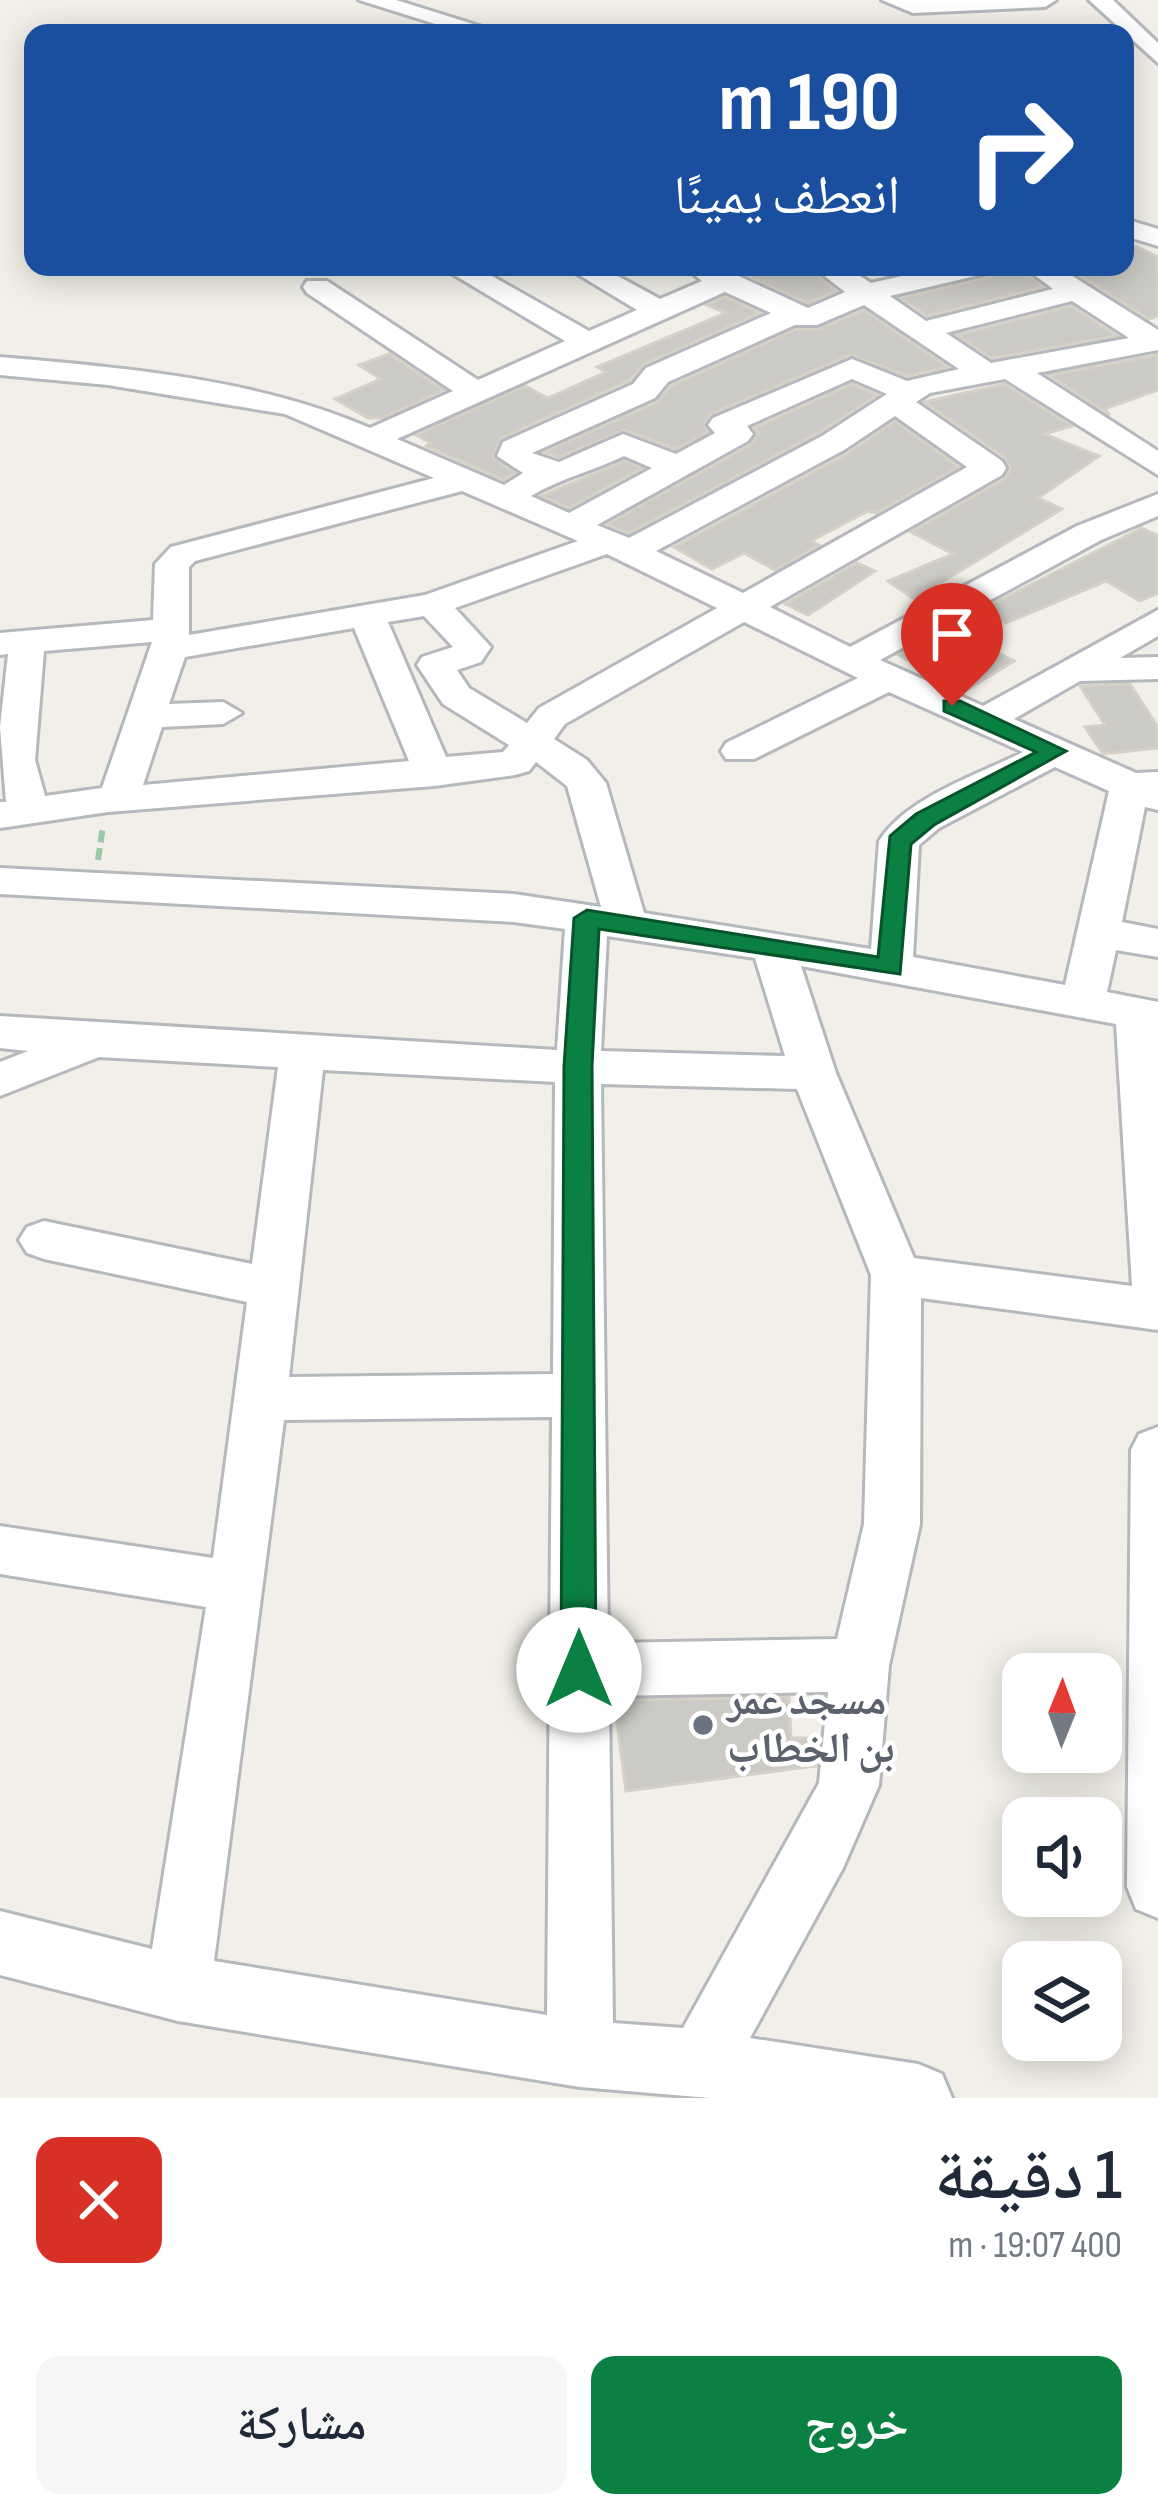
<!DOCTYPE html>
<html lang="ar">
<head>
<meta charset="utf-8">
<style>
  :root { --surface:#fff; --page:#f6f6f7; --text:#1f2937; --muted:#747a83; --accent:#0b8043 }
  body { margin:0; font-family:"Sofia Sans Condensed","Noto Naskh Arabic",sans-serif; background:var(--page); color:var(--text); direction:rtl; height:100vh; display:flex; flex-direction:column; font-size:45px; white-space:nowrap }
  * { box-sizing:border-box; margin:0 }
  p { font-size:39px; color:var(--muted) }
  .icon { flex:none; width:66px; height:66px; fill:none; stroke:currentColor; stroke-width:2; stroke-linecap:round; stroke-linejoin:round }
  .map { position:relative; height:2098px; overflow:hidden; direction:ltr }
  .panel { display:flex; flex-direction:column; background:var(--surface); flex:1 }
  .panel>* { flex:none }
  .top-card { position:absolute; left:24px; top:24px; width:1110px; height:252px; border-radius:24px; box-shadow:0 6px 30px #0003; direction:rtl; background:#1a4fa0; color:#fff; overflow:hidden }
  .needle { width:78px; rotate:1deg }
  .tools { position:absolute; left:1002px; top:1653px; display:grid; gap:24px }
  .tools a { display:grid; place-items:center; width:120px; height:120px; border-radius:24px; background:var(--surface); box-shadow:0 6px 30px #0003; font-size:60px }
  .pin { position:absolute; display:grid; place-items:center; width:102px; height:102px; color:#fff; margin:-123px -51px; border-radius:50% 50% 50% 0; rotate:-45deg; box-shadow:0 0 12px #0007 }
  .pin .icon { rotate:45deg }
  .me { position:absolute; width:132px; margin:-66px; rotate:0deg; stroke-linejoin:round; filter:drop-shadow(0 0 9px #0008) }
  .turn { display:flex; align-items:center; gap:42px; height:252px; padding:0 36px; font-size:54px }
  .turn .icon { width:156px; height:156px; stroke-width:2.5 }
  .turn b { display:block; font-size:84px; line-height:102px }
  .round { display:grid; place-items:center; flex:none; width:126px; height:126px; border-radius:24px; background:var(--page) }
  .overview { display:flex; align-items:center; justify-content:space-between; height:204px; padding:0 36px }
  h1 { font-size:72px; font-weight:600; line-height:90px }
  .button { display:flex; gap:24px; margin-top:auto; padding:24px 36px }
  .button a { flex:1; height:138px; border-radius:24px; background:var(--accent); color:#fff; font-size:48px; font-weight:600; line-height:138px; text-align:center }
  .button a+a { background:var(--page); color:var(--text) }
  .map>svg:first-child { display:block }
  .building { fill:#cccac5; stroke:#d6d1c6; stroke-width:3 }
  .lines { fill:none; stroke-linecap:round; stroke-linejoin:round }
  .minor-casing { stroke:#b5b8bc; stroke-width:6 }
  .path { stroke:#9cc7a9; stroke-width:6; stroke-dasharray:12 6; stroke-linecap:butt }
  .minor { fill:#fff; fill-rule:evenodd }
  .route { fill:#0b8043; stroke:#07532c; stroke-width:3 }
  .worship-dot { fill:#6b7280; stroke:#fff; stroke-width:4.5 }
  .labels { text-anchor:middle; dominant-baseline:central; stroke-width:9; stroke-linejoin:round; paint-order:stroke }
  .near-worship-label { font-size:42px; font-weight:bold; fill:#5b616d; stroke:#fff; text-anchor:start }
</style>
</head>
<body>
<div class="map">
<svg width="1158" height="2098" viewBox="0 0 1158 2098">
  <rect width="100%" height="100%" fill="#f1efe8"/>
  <g class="building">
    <path d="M1125,241L1158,257V316L1149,319L1066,267H1125Z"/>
    <path d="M730,267H809L836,291L808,303Z"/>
    <path d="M996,267H1020L1043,287L927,316L901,298L989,277Z"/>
    <path d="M725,297L760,313L644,364L630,380L501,438L493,457L515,473L504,480L426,446L431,443L416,435L525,386L548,398L606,372L597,367L726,313L707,305Z"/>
    <path d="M1071,306L1117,336L992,358L957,335Z"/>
    <path d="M864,310L948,367L907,376L850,355L711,414L704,425L708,432L676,449L625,430L559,457L544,452L657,402L671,386L796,329H819Z"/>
    <path d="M389,354L444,390L382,418H368L335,399L381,379L359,365Z"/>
    <path d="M1158,355V390L1104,409L1110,415L1049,375Z"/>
    <path d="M852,384L877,395L820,432L629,533L607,524L750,445L758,434L754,428Z"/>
    <path d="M1004,384L1072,426L1044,434L1099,456L1038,498L1062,509L914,599L888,581L953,554L911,532L1004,479L1010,470L1005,457L924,402Z"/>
    <path d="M895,421L959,467L876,513L868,511L811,541L819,545L775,570L744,553L712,569L674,547L847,454Z"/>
    <path d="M624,461L642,468L569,508L541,496Z"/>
    <path d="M1142,528L1158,536V593L1140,601L1106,581L1006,623L983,609Z"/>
    <path d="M857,563L875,571L808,615L785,604Z"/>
    <path d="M964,634L1014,661L963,692L923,674L927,671L899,655L933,636L947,645Z"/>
    <path d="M1130,684L1158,727V748L1103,754L1085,727L1105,725L1080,686Z"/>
    <path d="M789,1697L791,1738H819L816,1766L626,1791L614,1700Z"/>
  </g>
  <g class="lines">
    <g class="minor-casing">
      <g id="minor">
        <path d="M359,0H396L502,33H464Z"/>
        <path d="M882,0H1056L1045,7L913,13Z"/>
        <path d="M1089,0H1113L1158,43V63Z"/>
        <path d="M1125,219L1158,229V246L1125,236Z"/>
        <path d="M441,267H476L589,331L637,310L566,267H601L660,299L702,281L685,267H719L808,308L845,292L813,267H846L871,283L941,267H992L988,273L890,296L926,321L1053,289L1024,267H1058L1158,330V350L1037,373L1158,451V475L1005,379L930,393L916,402L1002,461L1006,468L1002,475L770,607L850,647L1077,526L1158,494V516L1101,540L880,660L983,706L1158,610V636L1120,658L1158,657V679L1080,681L1014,719L1136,773L1158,772V810L1145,807L1122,922L1158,929V957L1116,950L1107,992L1158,1002V1330L921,1298L920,1524L889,1665L879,1785L843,1868L750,2038L918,2064L942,2074L952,2098H710L580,2087L178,2021L0,1975V1911L152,1949L206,1607L0,1574V1526L213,1558L247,1302L44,1259L27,1253L19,1240L27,1227L44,1221L252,1264L278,1067L99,1057L0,1096V1062L28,1051L0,1048V1016L557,1050L565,929L514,922L0,894V868L514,894L601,907L567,786L536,762L529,771L515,775L434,786L108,812L0,828V802H6L0,727L8,654L0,655V633L153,620L155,564L171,547L434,478L285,414L108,385L0,375V357C125,368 254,378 370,428L453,391L307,293L303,287L307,281H327L478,380L565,341ZM725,292L771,313L646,368L633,384L503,442L497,456L523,473L504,485L397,439ZM1072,301L1129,338L991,363L946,333ZM864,305L959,369L907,381L852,359L713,418L708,425L715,433L676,454L623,434L559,462L532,453L655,398L668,382L795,325H817ZM852,379L887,394L822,436L629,538L597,525L748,441L753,434L747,426ZM895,416L967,467L743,593L656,551L844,450ZM624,456L652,468L569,513L531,496C559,479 593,471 624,456ZM462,491L578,541L425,595L189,635V567L195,561ZM607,554L717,608L539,708L527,723L469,688L457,670L481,662L491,647L455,608ZM424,616L453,647L422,657L417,665L443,704L509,745L503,752L446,757L388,622ZM744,622L858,678L726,743L721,751L726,759H754L889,692L1023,752C978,775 907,797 879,841L871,949L644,913L606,783L587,760L554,739L565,724ZM354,628L409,761L143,785L162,727L223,724L242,713L223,702L169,704L185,657ZM152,642L102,788L45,796L35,760L44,651ZM1055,767L1109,791L1065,985L913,957L919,845L939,828ZM607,936L755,958L785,1056L601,1051ZM801,966L1116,1024L1132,1286L914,1258L836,1073ZM323,1070L555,1082L553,1374L289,1377ZM601,1084L797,1089L871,1275L864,1524L837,1639L608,1643ZM552,1417L547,2015L214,1961L284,1420ZM828,1692L819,1783L683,2028L613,2023L609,1696Z"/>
        <path d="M1158,1427V1918L1136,1909L1127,1887L1131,1450L1139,1434Z"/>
      </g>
    </g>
    <path class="path" d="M98,860L103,826"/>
    <use href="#minor" class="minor"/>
  </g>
  <path class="route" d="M944,701H960L1066,751L934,825L911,844L900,974L599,929L592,1066L596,1670L591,1681L579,1686L566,1681L561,1670L564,1066L574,918L587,910L878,957L890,836L916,814L1036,752L944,711Z"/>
  <circle class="worship-dot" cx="703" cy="1725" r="12"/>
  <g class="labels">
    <g class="near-worship-label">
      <text x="727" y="1701">مسجد عمر<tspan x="727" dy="48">بن الخطاب</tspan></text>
    </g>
  </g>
</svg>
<div class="tools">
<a><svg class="needle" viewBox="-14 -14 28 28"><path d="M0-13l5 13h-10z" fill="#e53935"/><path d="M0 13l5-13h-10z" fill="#747a83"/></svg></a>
<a><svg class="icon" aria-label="sound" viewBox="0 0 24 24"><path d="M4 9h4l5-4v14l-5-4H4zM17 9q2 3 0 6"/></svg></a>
<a><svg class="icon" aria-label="layers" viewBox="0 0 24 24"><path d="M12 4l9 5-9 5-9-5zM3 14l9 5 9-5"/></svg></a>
</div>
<div class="pin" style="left:952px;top:706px;background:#d93025"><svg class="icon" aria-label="arrive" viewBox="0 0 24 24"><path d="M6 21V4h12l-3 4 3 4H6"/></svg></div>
<svg class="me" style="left:579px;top:1670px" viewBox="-20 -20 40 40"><circle r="19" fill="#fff"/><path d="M0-13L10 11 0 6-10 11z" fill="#0b8043"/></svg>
<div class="top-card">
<div class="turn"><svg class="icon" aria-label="right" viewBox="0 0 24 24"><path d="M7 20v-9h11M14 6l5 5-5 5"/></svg><div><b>190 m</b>انعطف يمينًا</div></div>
</div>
</div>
<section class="panel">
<div class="overview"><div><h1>1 دقيقة</h1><p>400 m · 19:07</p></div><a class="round" style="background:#d93025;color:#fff"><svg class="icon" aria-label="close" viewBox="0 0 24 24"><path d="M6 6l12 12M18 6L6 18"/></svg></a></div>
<div class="button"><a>خروج</a><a>مشاركة</a></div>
</section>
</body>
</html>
